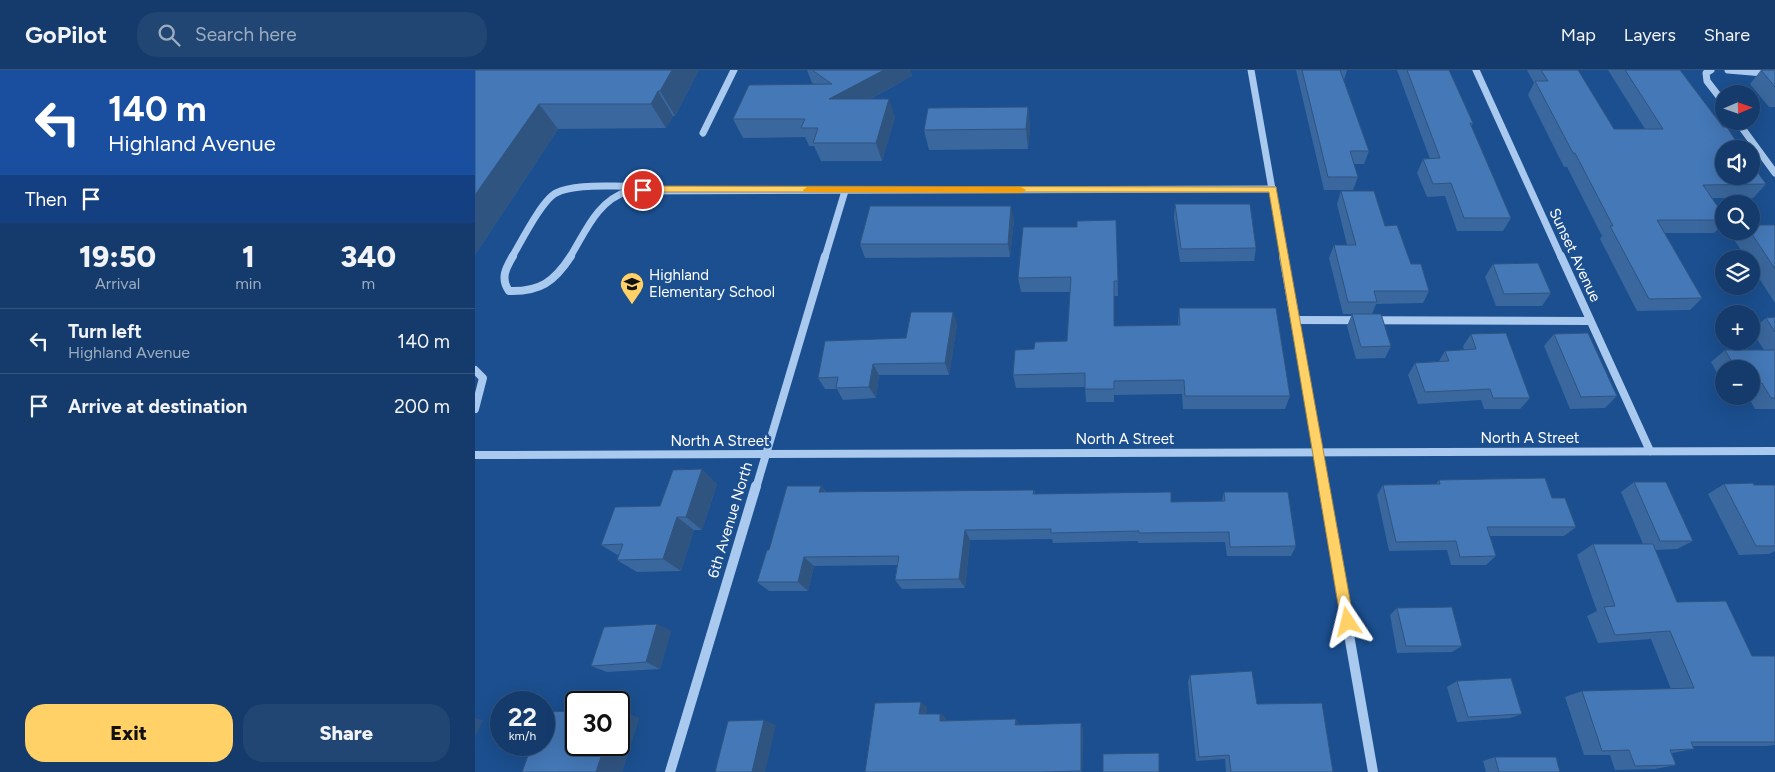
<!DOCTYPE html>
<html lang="en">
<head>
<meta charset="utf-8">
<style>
  :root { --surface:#143b6b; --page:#214673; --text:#f1f3f6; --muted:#9dadc1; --line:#33557e; --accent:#ffd166 }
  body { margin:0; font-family:Figtree,sans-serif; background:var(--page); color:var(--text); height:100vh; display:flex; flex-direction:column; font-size:19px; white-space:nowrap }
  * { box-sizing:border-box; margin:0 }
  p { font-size:16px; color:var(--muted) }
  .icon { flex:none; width:28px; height:28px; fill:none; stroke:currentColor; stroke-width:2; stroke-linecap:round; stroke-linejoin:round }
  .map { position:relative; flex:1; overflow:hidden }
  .sheet { display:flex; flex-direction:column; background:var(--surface); width:475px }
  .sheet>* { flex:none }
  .top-card { background:#1a4fa0; color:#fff; overflow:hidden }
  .needle { width:32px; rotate:88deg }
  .buttons { position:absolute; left:1240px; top:15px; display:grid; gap:10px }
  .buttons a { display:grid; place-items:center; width:45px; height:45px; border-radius:50%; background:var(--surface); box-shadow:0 5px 20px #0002,0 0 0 1px var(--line); font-size:25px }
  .speed { position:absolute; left:15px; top:621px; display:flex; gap:10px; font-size:25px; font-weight:700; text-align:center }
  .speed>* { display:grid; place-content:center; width:65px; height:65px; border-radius:50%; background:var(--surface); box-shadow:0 5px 20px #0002,0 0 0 1px var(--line); line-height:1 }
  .speed small { font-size:12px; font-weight:400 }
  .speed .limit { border:2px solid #111; border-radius:8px; background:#fff; color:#111 }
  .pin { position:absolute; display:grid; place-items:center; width:42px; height:42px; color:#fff; margin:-21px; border:2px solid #fff; border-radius:50%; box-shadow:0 1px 5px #0007 }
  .me { position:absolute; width:55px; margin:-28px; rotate:350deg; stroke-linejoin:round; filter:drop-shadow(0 0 4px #0008) }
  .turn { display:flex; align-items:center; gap:18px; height:105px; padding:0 25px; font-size:22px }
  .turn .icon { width:65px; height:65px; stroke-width:2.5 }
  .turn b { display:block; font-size:35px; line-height:42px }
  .then { display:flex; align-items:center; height:48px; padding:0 25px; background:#0003; gap:10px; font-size:19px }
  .eta { display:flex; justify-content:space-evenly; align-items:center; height:85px; text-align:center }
  .eta b { font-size:30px; font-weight:800; line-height:35px }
  .cta { display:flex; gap:10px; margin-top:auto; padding:10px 25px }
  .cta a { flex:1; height:58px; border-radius:20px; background:var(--accent); color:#111; font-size:20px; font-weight:800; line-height:58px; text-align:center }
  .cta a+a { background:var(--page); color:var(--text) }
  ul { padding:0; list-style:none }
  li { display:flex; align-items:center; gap:15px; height:65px; padding:0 25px; border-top:1px solid var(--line) }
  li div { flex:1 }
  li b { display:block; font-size:19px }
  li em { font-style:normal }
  header { display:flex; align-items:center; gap:30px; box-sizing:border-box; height:70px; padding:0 25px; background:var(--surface); border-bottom:1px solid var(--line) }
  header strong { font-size:24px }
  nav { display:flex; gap:28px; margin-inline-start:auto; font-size:18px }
  .search { width:350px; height:45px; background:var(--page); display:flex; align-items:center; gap:12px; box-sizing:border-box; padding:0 18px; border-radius:20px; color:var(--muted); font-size:19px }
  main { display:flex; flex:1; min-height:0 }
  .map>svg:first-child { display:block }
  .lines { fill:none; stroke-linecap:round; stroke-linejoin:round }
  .minor-far2 { stroke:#a9c9ee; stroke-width:7 }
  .minor-far1 { stroke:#a9c9ee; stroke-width:8 }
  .minor { stroke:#a9c9ee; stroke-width:10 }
  .wall { fill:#3a679d }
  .shaded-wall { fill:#305480 }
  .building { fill:#4478b7; stroke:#305480 }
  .route { fill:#ffd166; stroke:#a68842 }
  .slow { fill:#f59e0b }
  .labels { text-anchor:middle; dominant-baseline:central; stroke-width:5; stroke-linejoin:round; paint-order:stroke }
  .street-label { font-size:15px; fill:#fff; stroke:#1b4f8f }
  .poi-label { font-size:15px; fill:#fff; stroke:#1b4f8f; text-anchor:start }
</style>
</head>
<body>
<header>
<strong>GoPilot</strong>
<div class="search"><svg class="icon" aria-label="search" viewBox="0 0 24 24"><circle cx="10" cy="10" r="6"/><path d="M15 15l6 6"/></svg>Search here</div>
<nav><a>Map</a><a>Layers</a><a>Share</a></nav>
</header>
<main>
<section class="sheet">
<div class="top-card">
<div class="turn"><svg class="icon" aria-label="left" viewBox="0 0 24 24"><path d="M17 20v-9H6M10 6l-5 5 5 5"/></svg><div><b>140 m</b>Highland Avenue</div></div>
<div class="then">Then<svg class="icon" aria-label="arrive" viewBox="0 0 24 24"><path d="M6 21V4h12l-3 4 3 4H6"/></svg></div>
</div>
<div class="eta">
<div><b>19:50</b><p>Arrival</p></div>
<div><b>1</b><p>min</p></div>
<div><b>340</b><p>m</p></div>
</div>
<ul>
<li><svg class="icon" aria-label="left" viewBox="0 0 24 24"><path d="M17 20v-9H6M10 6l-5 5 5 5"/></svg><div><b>Turn left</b><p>Highland Avenue</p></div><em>140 m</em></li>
<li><svg class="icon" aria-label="arrive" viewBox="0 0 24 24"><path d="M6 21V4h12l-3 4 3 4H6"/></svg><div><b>Arrive at destination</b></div><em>200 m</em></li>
</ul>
<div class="cta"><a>Exit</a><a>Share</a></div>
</section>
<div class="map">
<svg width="1300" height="702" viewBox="0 0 1300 702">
  <rect width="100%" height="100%" fill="#1b4f8f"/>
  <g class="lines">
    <g class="minor-far2">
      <path d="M776,0L809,187"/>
      <path d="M1001,0L1086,187"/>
      <path d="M1236,0L1231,3L1232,11L1249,33"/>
      <path d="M1253,0L1300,4"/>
      <path d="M1262,51L1300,103"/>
      <path d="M228,63L259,0"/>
      <path d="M37,187C46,172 67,130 81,123C100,113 137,117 159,116L168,120"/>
      <path d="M95,187C111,161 122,131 153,121L798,119"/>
      <path d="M350,187L370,121"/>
    </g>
    <g class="minor-far1">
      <path d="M38,186C31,198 25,208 34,221C65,222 79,212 96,186"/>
      <path d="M808,186L849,418"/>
      <path d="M1086,186L1175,381"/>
      <path d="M821,250L1115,251"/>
      <path d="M0,300L8,308L0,339"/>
      <path d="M0,385L1300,381"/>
      <path d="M281,418L350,186"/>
    </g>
    <g class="minor">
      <path d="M848,416L898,702"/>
      <path d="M195,702L281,416"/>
    </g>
  </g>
  <g class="wall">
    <path d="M0,0H224L200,46H198L191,58L83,59L0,185Z"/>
    <path d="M332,0H435L437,6L395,29L420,47L407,91H346L339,76H334L330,67L268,68L258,49L339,14L337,13Z"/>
    <path d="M821,0H872L869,10L894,81L889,94H879L883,107L878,120H849Z"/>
    <path d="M922,0H974L998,53L996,57L1036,148L1028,161H982L970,126L952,127L942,103L948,89H955Z"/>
    <path d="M1052,0H1103L1139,59H1170L1133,0H1205L1291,114L1278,128H1237L1249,146V153L1239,163H1190L1227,228L1215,240L1162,241L1125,169L1127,166L1092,97H1089L1053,25L1059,13Z"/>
    <path d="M1286,0H1300V37H1294L1275,14Z"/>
    <path d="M553,37L555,57L553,79L454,80L449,60Z"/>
    <path d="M866,121L910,156L954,221L948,233L901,234L897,244L916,276L910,288L881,289L872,256L877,244H868L854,188L859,175H872L862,134Z"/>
    <path d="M700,134L781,178L779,191L705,192L699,148Z"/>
    <path d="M539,149L535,187L390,188L385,174Z"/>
    <path d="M641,150L643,226H639V256L703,255L704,238L815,326L810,339H708L707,324L639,325V332H611L610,317L541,318L538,305L559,279L592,271L595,222H546L543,208L602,157Z"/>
    <path d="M1300,155V233L1276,196V189H1272L1258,168L1265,161H1276Z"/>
    <path d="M1018,194L1076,223L1067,236H1021L1010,207Z"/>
    <path d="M1300,247V339H1280L1273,326H1276V299H1249V315L1236,292L1250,280H1289L1276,260L1291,248Z"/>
    <path d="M482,254L474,305H404L401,328L368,330L362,319H350L343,308L431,268Z"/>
    <path d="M996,264L1055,328L1045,339H1009L1006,330L943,334L933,305L940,293L964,291L970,281L989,280L988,276Z"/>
    <path d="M1079,264L1142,326L1130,338L1095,339L1069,276Z"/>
    <path d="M964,410L1077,428L1101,457L1089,466H1015L1021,486L1011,495H976L972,480L914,481L902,425L908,415L961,414Z"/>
    <path d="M1159,412L1218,471L1202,479L1180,480L1202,532L1300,672V675L1291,676H1218L1219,679L1197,683L1201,695L1180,699L1140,700L1135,685H1109L1090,627L1107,621L1196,619L1176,569L1123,573L1112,546L1122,541L1102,485L1118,474H1168L1146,422Z"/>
    <path d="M242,414L227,460H219L206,501L162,502L142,490L144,486L126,475L185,436Z"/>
    <path d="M1249,414L1279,415H1300V481L1294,484L1264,485L1233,424Z"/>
    <path d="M346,416L351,422L559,420L560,424L696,432L747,431L749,422L821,476L816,486H752L750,472L663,473V471L578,473L577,469L495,470L490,518L427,519L420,510L422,495L339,496L333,521H294L282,512L294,480Z"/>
    <path d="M922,538L987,576L977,582L922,583L915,545Z"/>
    <path d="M196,561L185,599L132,602L116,596Z"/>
    <path d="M715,605L782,634L858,702H751L750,689L721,691L713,612Z"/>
    <path d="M982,611L1047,644L1035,648L982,652L972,617Z"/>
    <path d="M452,637L451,644H465L471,648V651L544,653V655L608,658L607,702H390Z"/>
    <path d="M101,641V675H144V641L164,648L147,702H47L55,680H50L21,674L26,663V675H69V642Z"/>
    <path d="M1020,687L1085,702H1011L1008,691Z"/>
  </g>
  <g class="shaded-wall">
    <path d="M197,0H224L200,46L185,21Z"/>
    <path d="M409,0H435L437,6L361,47L354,29Z"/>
    <path d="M183,21L198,46L191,58L176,34Z"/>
    <path d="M414,29L420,47L407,91L401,73Z"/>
    <path d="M64,34L83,59L0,185V125Z"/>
    <path d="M553,37L555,57L553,79L551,59Z"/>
    <path d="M536,136L539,149L535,187L533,174Z"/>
    <path d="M478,242L482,254L474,305L470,293Z"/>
    <path d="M398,294L404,305L401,328L394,317Z"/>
    <path d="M227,399L242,414L227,460L211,447Z"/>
    <path d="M346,416L354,427L344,422Z"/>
    <path d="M202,447L219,460L206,501L188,489Z"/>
    <path d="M490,460L495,470L490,518L484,509Z"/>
    <path d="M329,487L339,496L333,521L323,512Z"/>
    <path d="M182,554L196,561L185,599L171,592Z"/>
    <path d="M446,632L452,637L451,649L444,644Z"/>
    <path d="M144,641L164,648L147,702H121L130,675H144Z"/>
    <path d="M465,644L471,648L470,655L465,651Z"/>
    <path d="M0,648L8,650L0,667Z"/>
    <path d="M541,649L544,653V660L540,655Z"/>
    <path d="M289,650L301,655L290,702H277Z"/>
    <path d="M606,653L608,658L607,702L606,701Z"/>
  </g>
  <g class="building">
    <path d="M0,0H197L185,21H183L176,34H64L0,125Z"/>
    <path d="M337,0H409L354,29H414L401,73H338L343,58H326L330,49H258L274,15L357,14Z"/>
    <path d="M827,0H865L894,81H875L883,107H853Z"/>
    <path d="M932,0H974L998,53H995L1036,148H989L976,113L958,114L948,89L965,88Z"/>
    <path d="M1066,0H1103L1139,59H1188L1150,0H1205L1248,57H1252L1266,79H1249V106H1276V93L1291,114L1228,115L1249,146V150H1182L1227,228L1174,229L1135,156H1138L1100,83H1098L1060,11H1073Z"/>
    <path d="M1286,0H1300V17Z"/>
    <path d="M553,37L551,59L449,60L453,38Z"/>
    <path d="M866,121H899L910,156L922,155L936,194H946L954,221H899L902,232H873L859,175H881Z"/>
    <path d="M700,134H775L781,178L706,179Z"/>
    <path d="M395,136H536L533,174H385Z"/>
    <path d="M641,150L643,211H639V256L705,255L704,238H801L815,326H710L709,310L639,311V319H610V303L538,305L540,280L559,279L560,272L592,271L596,207L543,208L548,157H602V151Z"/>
    <path d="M1276,155H1300V199L1275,161H1276Z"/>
    <path d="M1063,193L1076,223L1029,224L1018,194Z"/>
    <path d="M436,242H478L470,293L398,294L394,317L361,318L363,307L343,308L350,271L431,268Z"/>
    <path d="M877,244H906L916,276L886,277Z"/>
    <path d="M1300,247V262L1291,248Z"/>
    <path d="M1031,263L1055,328H1018L1015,319L950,322L940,293L974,291L970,281L1001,279L996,264Z"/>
    <path d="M1113,263L1142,326L1106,327L1079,264Z"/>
    <path d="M1250,280H1300V328H1296L1287,313H1276V299H1261Z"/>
    <path d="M227,399L211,447H202L188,489L142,490L148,474L126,475L140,437L185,436L198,400Z"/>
    <path d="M1070,408L1077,428H1090L1101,457H1012L1021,486L985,487L981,471L921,472L908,415L965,414L964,410Z"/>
    <path d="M1159,412H1191L1218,471H1185Z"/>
    <path d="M1278,413L1279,415H1300V476H1281L1249,414Z"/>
    <path d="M312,416H346L344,422L559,420L558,424L696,422V432L750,431L749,422H813L821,476L755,477L754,462L664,463V461L576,463V459L490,460L484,509L420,510L424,486L329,487L323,512H282L292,480H294Z"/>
    <path d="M1118,474H1178L1202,532L1251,531L1277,586H1300V672H1216L1219,679L1195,680L1201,695L1160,696L1154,680L1127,681L1107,621L1219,618L1195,561L1140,565L1129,537L1140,536Z"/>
    <path d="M977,537L987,576H931L922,538Z"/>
    <path d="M182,554L171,592L116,596L129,557Z"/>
    <path d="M777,601L782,634L847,633L858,702H756L754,685L724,687L715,605Z"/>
    <path d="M1036,608L1047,644L993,647L982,611Z"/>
    <path d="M446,632L444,644H465V651L541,649L540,655L606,653V701L566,702H390L400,633Z"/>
    <path d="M101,641V675H130L121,702H47L57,675H69V642Z"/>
    <path d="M289,650L277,702H240L253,651Z"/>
    <path d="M26,663V674H21Z"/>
    <path d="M684,683V702H628V684Z"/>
    <path d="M1020,687H1081L1085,702H1024Z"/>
  </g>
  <path class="route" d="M168,116L801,117L879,552L877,556L873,558L868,556L866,552L794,122H164L163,120Z"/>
  <path class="slow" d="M332,117H546L551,120L546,123L329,122L328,120Z"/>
  <defs>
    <g id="school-pin" transform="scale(1.25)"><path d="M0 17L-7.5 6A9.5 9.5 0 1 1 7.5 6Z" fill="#ffd166" stroke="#1b4f8f"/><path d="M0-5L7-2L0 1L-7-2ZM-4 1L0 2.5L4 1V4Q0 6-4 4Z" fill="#111"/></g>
  </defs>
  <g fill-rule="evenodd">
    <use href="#school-pin" x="157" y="214"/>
  </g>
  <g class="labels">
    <g class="street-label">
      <text transform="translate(1100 185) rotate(65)">Sunset Avenue</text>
      <text x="1055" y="368">North A Street</text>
      <text x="650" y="369">North A Street</text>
      <text x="245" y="371">North A Street</text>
      <text transform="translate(255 450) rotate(-73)">6th Avenue North</text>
    </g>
    <g class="poi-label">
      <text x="174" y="205">Highland<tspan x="174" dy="17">Elementary School</tspan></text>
    </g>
  </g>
</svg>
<div class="buttons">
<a><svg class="needle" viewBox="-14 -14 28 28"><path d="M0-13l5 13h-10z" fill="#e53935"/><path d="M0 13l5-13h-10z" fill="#9dadc1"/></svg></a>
<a><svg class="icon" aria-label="sound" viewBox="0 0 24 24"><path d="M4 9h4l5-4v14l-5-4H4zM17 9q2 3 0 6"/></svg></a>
<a><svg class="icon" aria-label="search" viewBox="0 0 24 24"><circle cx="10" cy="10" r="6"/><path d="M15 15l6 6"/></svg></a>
<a><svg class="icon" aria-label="layers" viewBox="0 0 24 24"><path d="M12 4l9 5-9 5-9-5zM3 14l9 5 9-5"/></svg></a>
<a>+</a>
<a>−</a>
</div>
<div class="speed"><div>22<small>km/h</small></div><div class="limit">30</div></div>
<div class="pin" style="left:168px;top:120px;background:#d93025"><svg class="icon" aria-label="arrive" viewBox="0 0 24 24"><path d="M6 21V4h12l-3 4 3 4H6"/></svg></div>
<svg class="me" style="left:873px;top:552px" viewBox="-20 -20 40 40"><path d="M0-17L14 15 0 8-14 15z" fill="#ffd166" stroke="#fff" stroke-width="4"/></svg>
</div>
</main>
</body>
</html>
